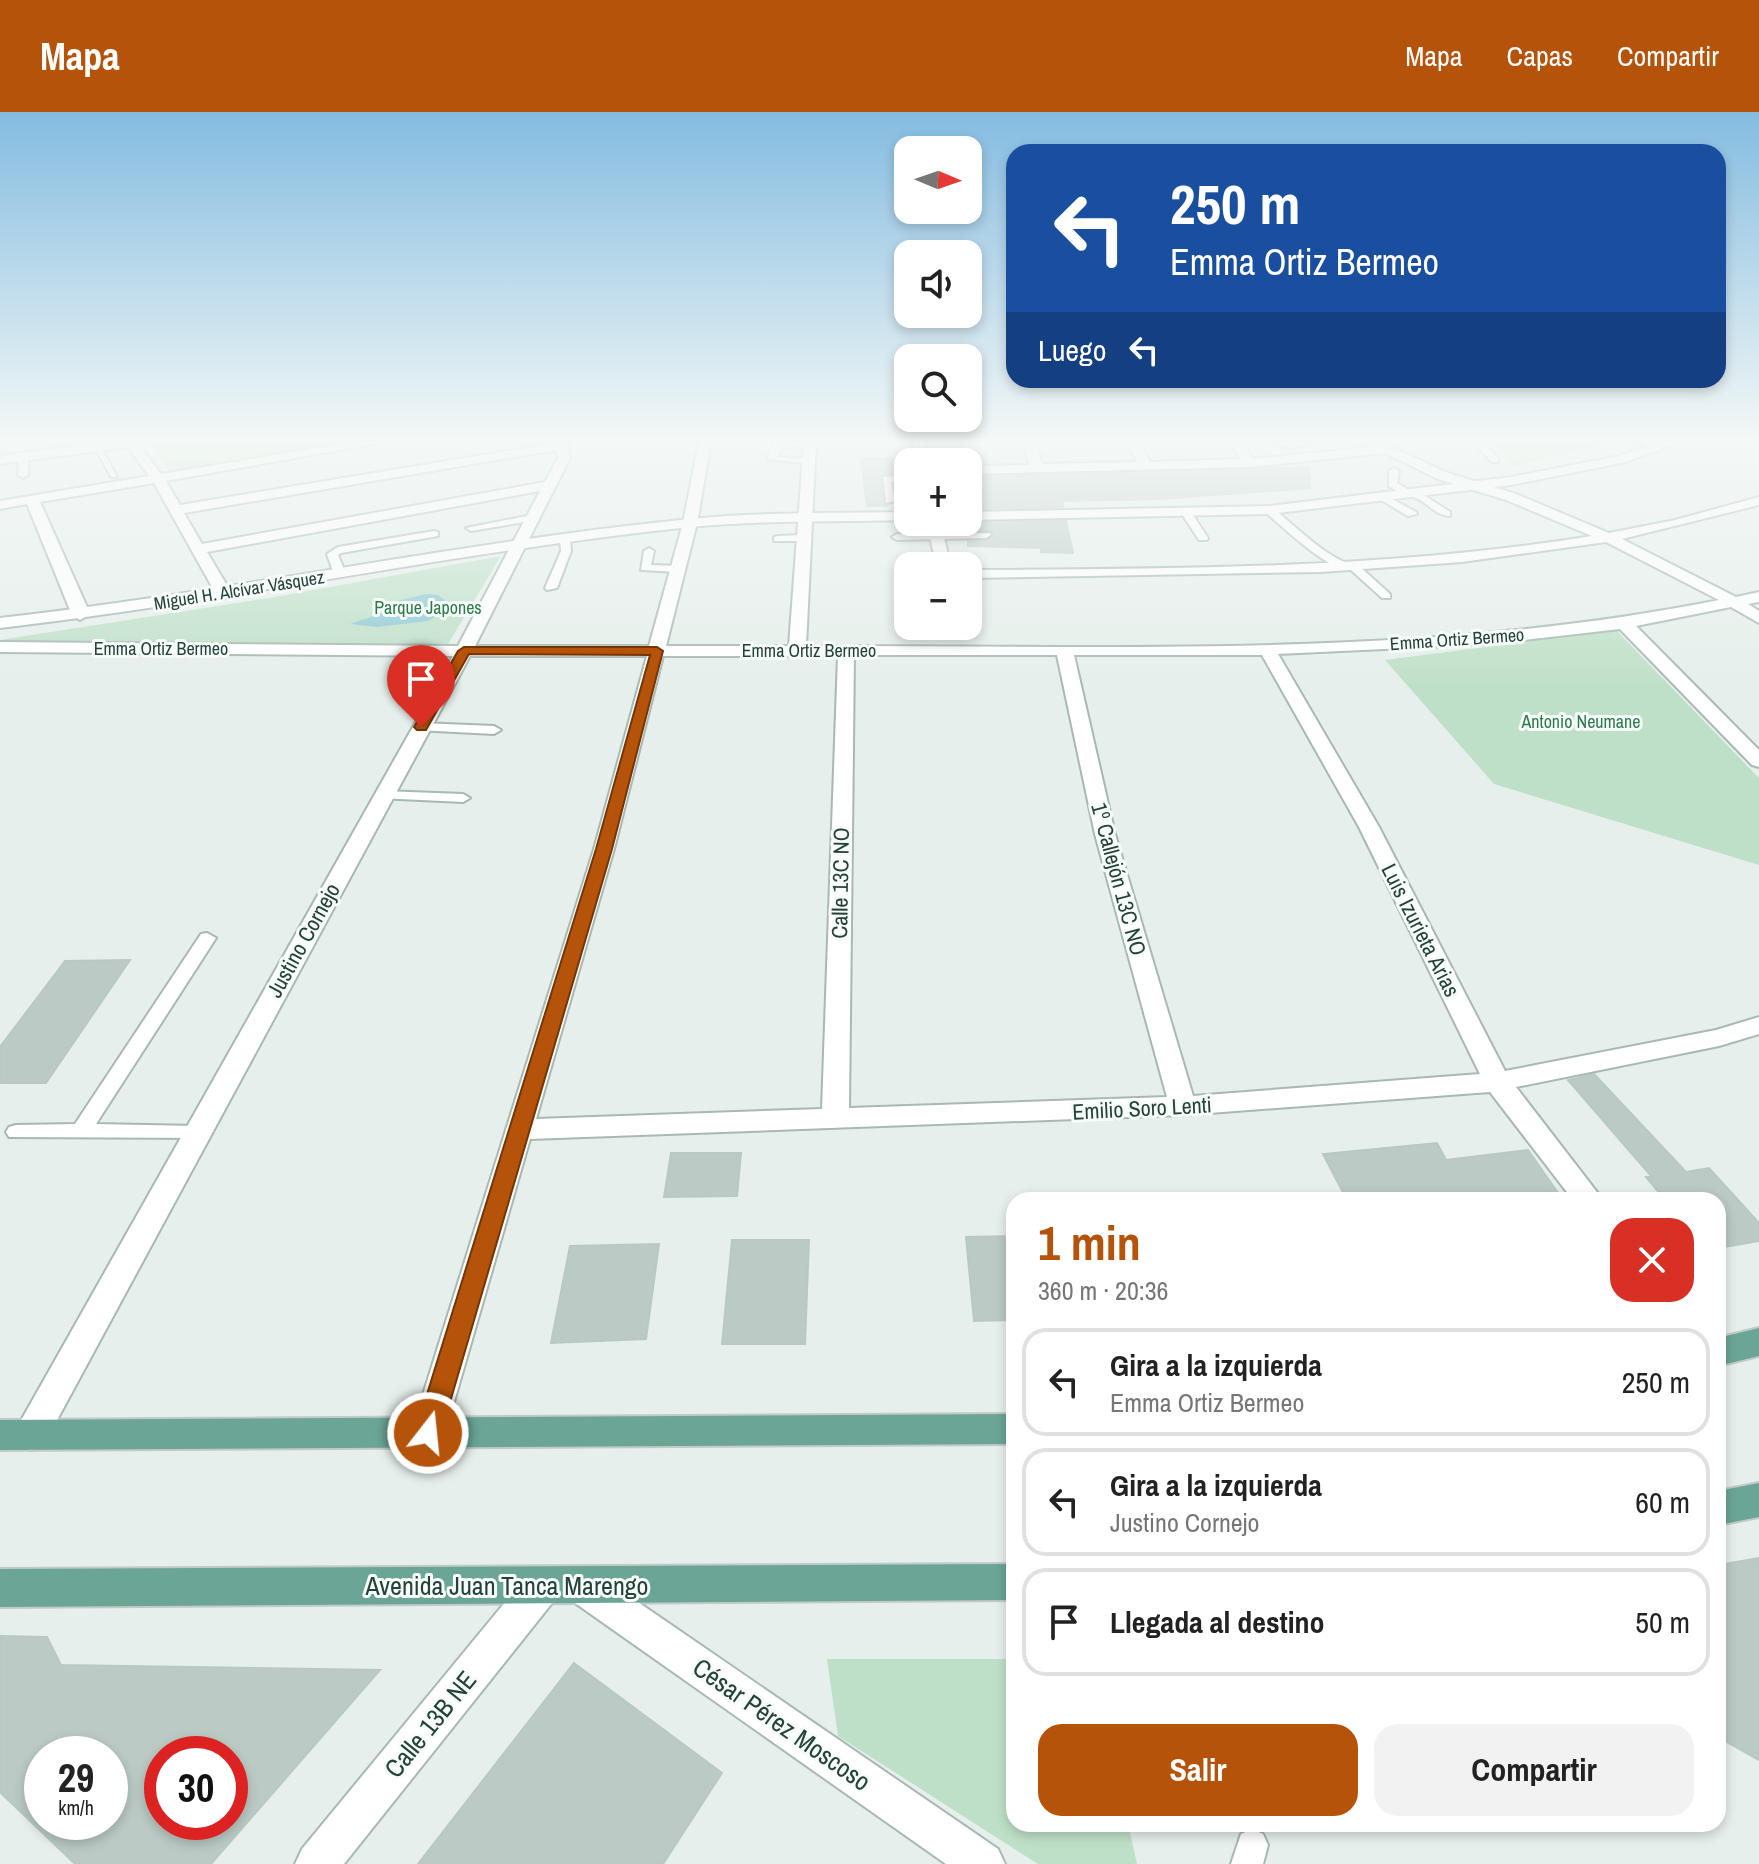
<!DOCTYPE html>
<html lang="es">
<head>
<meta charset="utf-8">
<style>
  :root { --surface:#fff; --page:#f2f2f2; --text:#222; --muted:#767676; --line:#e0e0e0; --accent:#b45309 }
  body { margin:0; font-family:"Archivo Narrow",sans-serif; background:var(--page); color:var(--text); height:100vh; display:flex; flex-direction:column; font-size:30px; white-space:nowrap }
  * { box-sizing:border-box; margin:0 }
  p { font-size:26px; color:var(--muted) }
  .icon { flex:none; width:44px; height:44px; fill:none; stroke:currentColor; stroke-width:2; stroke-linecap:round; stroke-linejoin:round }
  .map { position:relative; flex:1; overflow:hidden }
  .side { position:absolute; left:1006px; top:1080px; width:720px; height:640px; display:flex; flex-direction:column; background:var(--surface); border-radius:24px; box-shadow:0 4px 12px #0003 }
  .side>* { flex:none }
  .hud { position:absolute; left:1006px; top:32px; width:720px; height:244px; border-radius:24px; box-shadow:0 4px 12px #0003; background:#1a4fa0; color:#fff; overflow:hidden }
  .needle { width:52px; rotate:92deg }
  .buttons { position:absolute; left:894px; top:24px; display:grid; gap:16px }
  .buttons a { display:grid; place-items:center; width:88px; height:88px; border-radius:16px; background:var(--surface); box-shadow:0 4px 12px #0003; font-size:40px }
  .speed { position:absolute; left:24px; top:1624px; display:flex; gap:16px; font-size:40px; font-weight:700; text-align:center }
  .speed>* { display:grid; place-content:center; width:104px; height:104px; border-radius:50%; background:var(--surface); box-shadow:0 4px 12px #0003; line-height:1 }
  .speed small { font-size:20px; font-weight:400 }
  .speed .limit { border:12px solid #d22; background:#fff; color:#111 }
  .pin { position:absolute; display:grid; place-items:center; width:68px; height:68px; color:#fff; margin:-82px -34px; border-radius:50% 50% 50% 0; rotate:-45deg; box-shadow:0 0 8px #0007 }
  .pin .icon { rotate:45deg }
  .me { position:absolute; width:88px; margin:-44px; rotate:16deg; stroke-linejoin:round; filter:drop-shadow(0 0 6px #0008) }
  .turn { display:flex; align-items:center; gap:28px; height:168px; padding:0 32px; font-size:36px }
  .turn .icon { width:104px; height:104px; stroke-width:2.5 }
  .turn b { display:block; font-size:56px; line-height:68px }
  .then { display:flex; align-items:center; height:76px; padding:0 32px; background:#0003; gap:16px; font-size:30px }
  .round { display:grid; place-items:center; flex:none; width:84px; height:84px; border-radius:24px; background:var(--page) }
  .headline { display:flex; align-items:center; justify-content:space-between; height:136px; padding:0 32px }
  h1 { font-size:48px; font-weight:700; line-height:60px; color:var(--accent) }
  .primary-button { display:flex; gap:16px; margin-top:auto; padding:16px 32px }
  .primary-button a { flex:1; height:92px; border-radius:24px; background:var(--accent); color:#fff; font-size:32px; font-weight:700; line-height:92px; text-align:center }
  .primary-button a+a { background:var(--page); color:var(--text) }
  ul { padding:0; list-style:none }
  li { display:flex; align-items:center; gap:24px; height:108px; margin:0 16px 12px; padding:0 16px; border:4px solid var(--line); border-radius:24px }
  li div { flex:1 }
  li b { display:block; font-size:30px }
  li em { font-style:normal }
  header { display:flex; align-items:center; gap:48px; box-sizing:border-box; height:112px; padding:0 40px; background:var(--accent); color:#fff }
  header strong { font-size:38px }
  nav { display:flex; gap:44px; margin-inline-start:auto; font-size:28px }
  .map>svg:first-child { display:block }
  .green { fill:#bfe0c8 }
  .water { fill:#8ec9d4 }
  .building { fill:#bbcac4; stroke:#b8c9c2; stroke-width:2; fill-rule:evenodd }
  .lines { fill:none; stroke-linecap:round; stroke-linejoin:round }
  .service-casing { stroke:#a8b8b2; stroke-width:4 }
  .minor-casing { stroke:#a8b8b2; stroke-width:4 }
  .tertiary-casing { stroke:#a8b8b2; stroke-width:4 }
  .primary-casing { stroke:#c2cac8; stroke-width:4 }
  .service { fill:#fff; fill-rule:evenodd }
  .minor { fill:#fff; fill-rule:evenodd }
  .tertiary { fill:#fff; fill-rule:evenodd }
  .primary { fill:#6aa596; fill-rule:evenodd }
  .route { fill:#b45309; stroke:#753606; stroke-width:2 }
  .labels { text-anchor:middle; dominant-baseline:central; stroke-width:6; stroke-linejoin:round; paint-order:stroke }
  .far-street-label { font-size:18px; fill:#24423a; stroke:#f7fbf9 }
  .far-park-label { font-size:18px; fill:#2d7a4b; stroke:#f7fbf9 }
  .street-label { font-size:22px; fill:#24423a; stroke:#f7fbf9 }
  .near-street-label { font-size:26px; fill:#24423a; stroke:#f7fbf9 }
</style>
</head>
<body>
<header>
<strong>Mapa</strong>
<nav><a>Mapa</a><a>Capas</a><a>Compartir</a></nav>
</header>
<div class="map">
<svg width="1759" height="1752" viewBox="0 0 1759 1752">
  <rect width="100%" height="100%" fill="#e6efeb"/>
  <g class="green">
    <path d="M151,329H351L170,360Z"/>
    <path d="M1493,329H1595L1604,332L1513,354Z"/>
    <path d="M501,444L448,532L0,534V528L269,486Z"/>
    <path d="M1616,518L1759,666V753L1494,672L1385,548Z"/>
    <path d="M827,1547H1014V1712H1128L1137,1752H1038L838,1624Z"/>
  </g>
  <path class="water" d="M426,482L438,483L446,489L435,505L428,509L377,515L350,512L385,500L397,489Z"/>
  <g class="building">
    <path d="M861,346H905L906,360L881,363L883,391L886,394H867Z"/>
    <path d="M1309,355L1310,376L1159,387L1062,389L1063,395L968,397V365Z"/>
    <path d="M1066,409L1073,441L1041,440V436L968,434V429H986L994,424L990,418H968V411Z"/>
    <path d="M130,848L46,971H0V935L65,849Z"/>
    <path d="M1594,962L1686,1060L1709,1056L1759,1111V1129L1718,1136V1088H1665L1646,1065H1652L1568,968Z"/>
    <path d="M1437,1031L1446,1048L1528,1038L1563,1088H1347L1323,1042Z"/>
    <path d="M671,1041H741L737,1084L664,1085Z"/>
    <path d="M1014,1124V1208L974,1209L966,1125Z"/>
    <path d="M732,1128H809L805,1232H722Z"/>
    <path d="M659,1132L646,1227L551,1231L570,1134Z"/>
    <path d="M1759,1446V1648L1718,1625V1453Z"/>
    <path d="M0,1524L47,1525L61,1553L380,1558L211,1752H75L0,1680ZM42,1642H110V1710H42ZM162,1642H230V1710H162Z"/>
    <path d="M574,1551L722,1661L663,1752H418Z"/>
  </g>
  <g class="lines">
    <g class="service-casing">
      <g id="service">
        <path d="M809,329L812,334L781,336L777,345L808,347L811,352L767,347L774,331Z"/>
        <path d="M1268,329H1318L1291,336Z"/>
        <path d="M1472,329H1481L1498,346V350H1492Z"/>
        <path d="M1633,329H1647L1663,336L1658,339Z"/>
        <path d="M94,333H100L117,365H111Z"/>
        <path d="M24,342L29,345L28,363L23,366L18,363L19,345Z"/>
        <path d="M1394,356L1399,359L1397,371L1412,380H1419L1450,400V404C1435,404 1427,389 1413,385C1404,383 1398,380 1389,374V359Z"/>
        <path d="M908,363V369L891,370L895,389L886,391L883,365Z"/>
        <path d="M1385,383L1416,400L1417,402L1408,404L1381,388L1380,386Z"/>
        <path d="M1265,396H1273C1294,413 1332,452 1359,454L1390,482V486H1382L1351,458C1329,460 1283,415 1265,400Z"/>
        <path d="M1183,400H1191L1208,426L1207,428H1199L1182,402Z"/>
        <path d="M532,403L537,406L536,408L471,419L466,416Z"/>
        <path d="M434,419L438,420V424L341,441L338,443L346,462L340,465L334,462L327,442L338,435Z"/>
        <path d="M990,421L991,423L986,426L897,428L892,425L897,422Z"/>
        <path d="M565,424L570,427L571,439L557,476L547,478L545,476L561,439L560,427Z"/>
        <path d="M778,424L802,423L807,426L802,429H774V425Z"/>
        <path d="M649,436L654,439L651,453L678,454L684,457L678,460L641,458L644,439Z"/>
        <path d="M421,611L494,614L501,618L494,622L416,618L414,615Z"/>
        <path d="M383,679L463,682L470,686L463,690L378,686L376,683Z"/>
        <path d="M207,821L216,826L96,1012L197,1014L204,1016L207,1021L204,1026L9,1025L6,1020L9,1015L16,1013L75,1012L201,822Z"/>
        <path d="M1252,1717L1263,1722L1268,1733L1263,1752H1231L1241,1722Z"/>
      </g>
    </g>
    <g class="minor-casing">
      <g id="minor">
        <path d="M115,329H136L161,362L360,329H390L166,369L180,393L567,329L570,346L475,534H649L683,411L699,329H711L697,411L666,534H789L804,329H816L806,534C1110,533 1419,548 1719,488L1606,430L1462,450L1321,460L968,466V458C1176,457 1386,457 1592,424L1506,388L1438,367L1385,341L1250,355L968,362V354L1029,353L1023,329H1035L1042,352L1137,350L1127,329H1139L1150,350L1241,347L1229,329H1241L1253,347L1372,335L1362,329H1379L1448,361L1516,382L1609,421L1675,408L1759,385V393L1622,427L1736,485L1759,480V490L1748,492L1759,499V511L1731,495L1636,514L1759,638V655L1752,653L1620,517L1490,532L1278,542L1379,715L1505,959L1716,918L1759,905V922L1719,934L1516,975L1603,1088H1573L1490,980L1183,1003L530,1027L445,1321L440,1332L428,1336L416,1332L411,1321L594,737L647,544H470L43,1334L31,1338L19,1334L14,1323L19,1312L453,544L0,540V530L458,534L540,379L207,440L232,482L224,487L216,482L154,371L40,390L87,495L88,503L80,508L72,503L27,392L0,397V389L149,364L128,335L0,352V344ZM556,338L558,346L545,370L202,432L184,401ZM854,543H1057L1095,722L1167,985L849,996ZM1074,543H1262L1359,715L1480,962L1193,984L1115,722ZM663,544H838L822,997L536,1007L614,737Z"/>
        <path d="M913,329H925L929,350H917Z"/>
        <path d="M926,410H940L951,454H937Z"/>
        <path d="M543,1455L556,1460L562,1473L556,1486L344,1752H295L302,1737L530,1460Z"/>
        <path d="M581,1455L594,1460L998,1737L1005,1752H946L568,1486L562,1473L568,1460Z"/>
      </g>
    </g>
    <g class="tertiary-casing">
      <g id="tertiary">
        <path d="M1663,329H1682L1626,350L1511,373L1269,402L968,408V400L1269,394L1511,365L1619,344Z"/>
        <path d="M908,400V408C835,410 762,408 690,415C459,439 231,489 0,516V506C231,480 459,430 690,407C762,400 835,401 908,400Z"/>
      </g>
    </g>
    <g class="primary-casing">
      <g id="primary">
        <path d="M1759,1216V1244L1718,1254V1226Z"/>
        <path d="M1014,1302V1332L0,1338V1308Z"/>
        <path d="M1759,1371V1405L1718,1413V1379Z"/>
        <path d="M1014,1452V1488L0,1495V1457Z"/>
      </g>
    </g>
    <use href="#service" class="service"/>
    <use href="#minor" class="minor"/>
    <use href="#tertiary" class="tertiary"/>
    <use href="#primary" class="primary"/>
  </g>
  <linearGradient id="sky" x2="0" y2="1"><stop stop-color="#84bce0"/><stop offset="0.57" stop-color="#f4f8f6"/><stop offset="1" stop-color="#f4f8f6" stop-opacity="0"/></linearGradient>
  <rect width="1759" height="575" fill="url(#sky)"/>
  <path class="route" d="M464,535H657L663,539L612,737L441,1321L437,1329L428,1332L419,1329L415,1321L596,737L650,543L469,542L426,618H417L414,615L458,539Z"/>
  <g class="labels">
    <g class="far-street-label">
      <text transform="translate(239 478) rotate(-9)">Miguel H. Alcívar Vásquez</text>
      <text transform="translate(1457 527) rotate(-4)">Emma Ortiz Bermeo</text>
      <text x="161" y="536">Emma Ortiz Bermeo</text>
      <text x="809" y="538">Emma Ortiz Bermeo</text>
    </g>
    <g class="far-park-label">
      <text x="428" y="495">Parque Japones</text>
      <text x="1581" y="609">Antonio Neumane</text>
    </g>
    <g class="street-label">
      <text transform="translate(1119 767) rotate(75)">1º Callejón 13C NO</text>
      <text transform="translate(840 771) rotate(-89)">Calle 13C NO</text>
      <text transform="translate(1421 818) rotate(63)">Luis Izurieta Arias</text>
      <text transform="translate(303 828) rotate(-61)">Justino Cornejo</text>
      <text transform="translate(1142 996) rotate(-3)">Emilio Soro Lenti</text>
    </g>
    <g class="near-street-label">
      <text x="507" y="1473">Avenida Juan Tanca Marengo</text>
      <text transform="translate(430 1612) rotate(-51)">Calle 13B NE</text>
      <text transform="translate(782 1612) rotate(35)">César Pérez Moscoso</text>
    </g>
  </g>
</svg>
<div class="buttons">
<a><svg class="needle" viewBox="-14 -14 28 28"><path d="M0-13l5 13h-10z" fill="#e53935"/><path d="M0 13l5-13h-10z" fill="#767676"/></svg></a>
<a><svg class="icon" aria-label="sound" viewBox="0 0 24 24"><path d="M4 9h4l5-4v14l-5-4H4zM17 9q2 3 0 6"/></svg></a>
<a><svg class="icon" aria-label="search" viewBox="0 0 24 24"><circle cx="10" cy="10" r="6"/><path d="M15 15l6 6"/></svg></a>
<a>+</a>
<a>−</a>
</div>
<div class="speed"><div>29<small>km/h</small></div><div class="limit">30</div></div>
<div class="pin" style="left:421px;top:615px;background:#d93025"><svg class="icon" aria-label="arrive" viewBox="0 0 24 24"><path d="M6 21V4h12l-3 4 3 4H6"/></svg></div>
<svg class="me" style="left:428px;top:1321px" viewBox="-20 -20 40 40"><circle r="17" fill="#b45309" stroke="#fff" stroke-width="3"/><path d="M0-11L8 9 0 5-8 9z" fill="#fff"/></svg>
<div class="hud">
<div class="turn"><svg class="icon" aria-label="left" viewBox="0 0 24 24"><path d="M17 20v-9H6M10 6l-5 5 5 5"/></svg><div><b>250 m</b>Emma Ortiz Bermeo</div></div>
<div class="then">Luego<svg class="icon" aria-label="left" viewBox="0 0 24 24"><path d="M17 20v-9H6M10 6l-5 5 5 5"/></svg></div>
</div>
<section class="side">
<div class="headline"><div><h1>1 min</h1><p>360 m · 20:36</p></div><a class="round" style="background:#d93025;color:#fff"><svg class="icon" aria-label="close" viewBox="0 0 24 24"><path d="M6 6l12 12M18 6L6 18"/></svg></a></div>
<ul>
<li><svg class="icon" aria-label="left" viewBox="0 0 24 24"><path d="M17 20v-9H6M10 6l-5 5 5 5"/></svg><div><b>Gira a la izquierda</b><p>Emma Ortiz Bermeo</p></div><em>250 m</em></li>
<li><svg class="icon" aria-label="left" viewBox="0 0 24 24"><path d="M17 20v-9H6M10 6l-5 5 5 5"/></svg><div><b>Gira a la izquierda</b><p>Justino Cornejo</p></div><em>60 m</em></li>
<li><svg class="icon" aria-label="arrive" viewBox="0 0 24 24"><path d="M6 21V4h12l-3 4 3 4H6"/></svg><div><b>Llegada al destino</b></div><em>50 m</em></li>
</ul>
<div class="primary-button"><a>Salir</a><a>Compartir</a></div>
</section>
</div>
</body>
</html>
